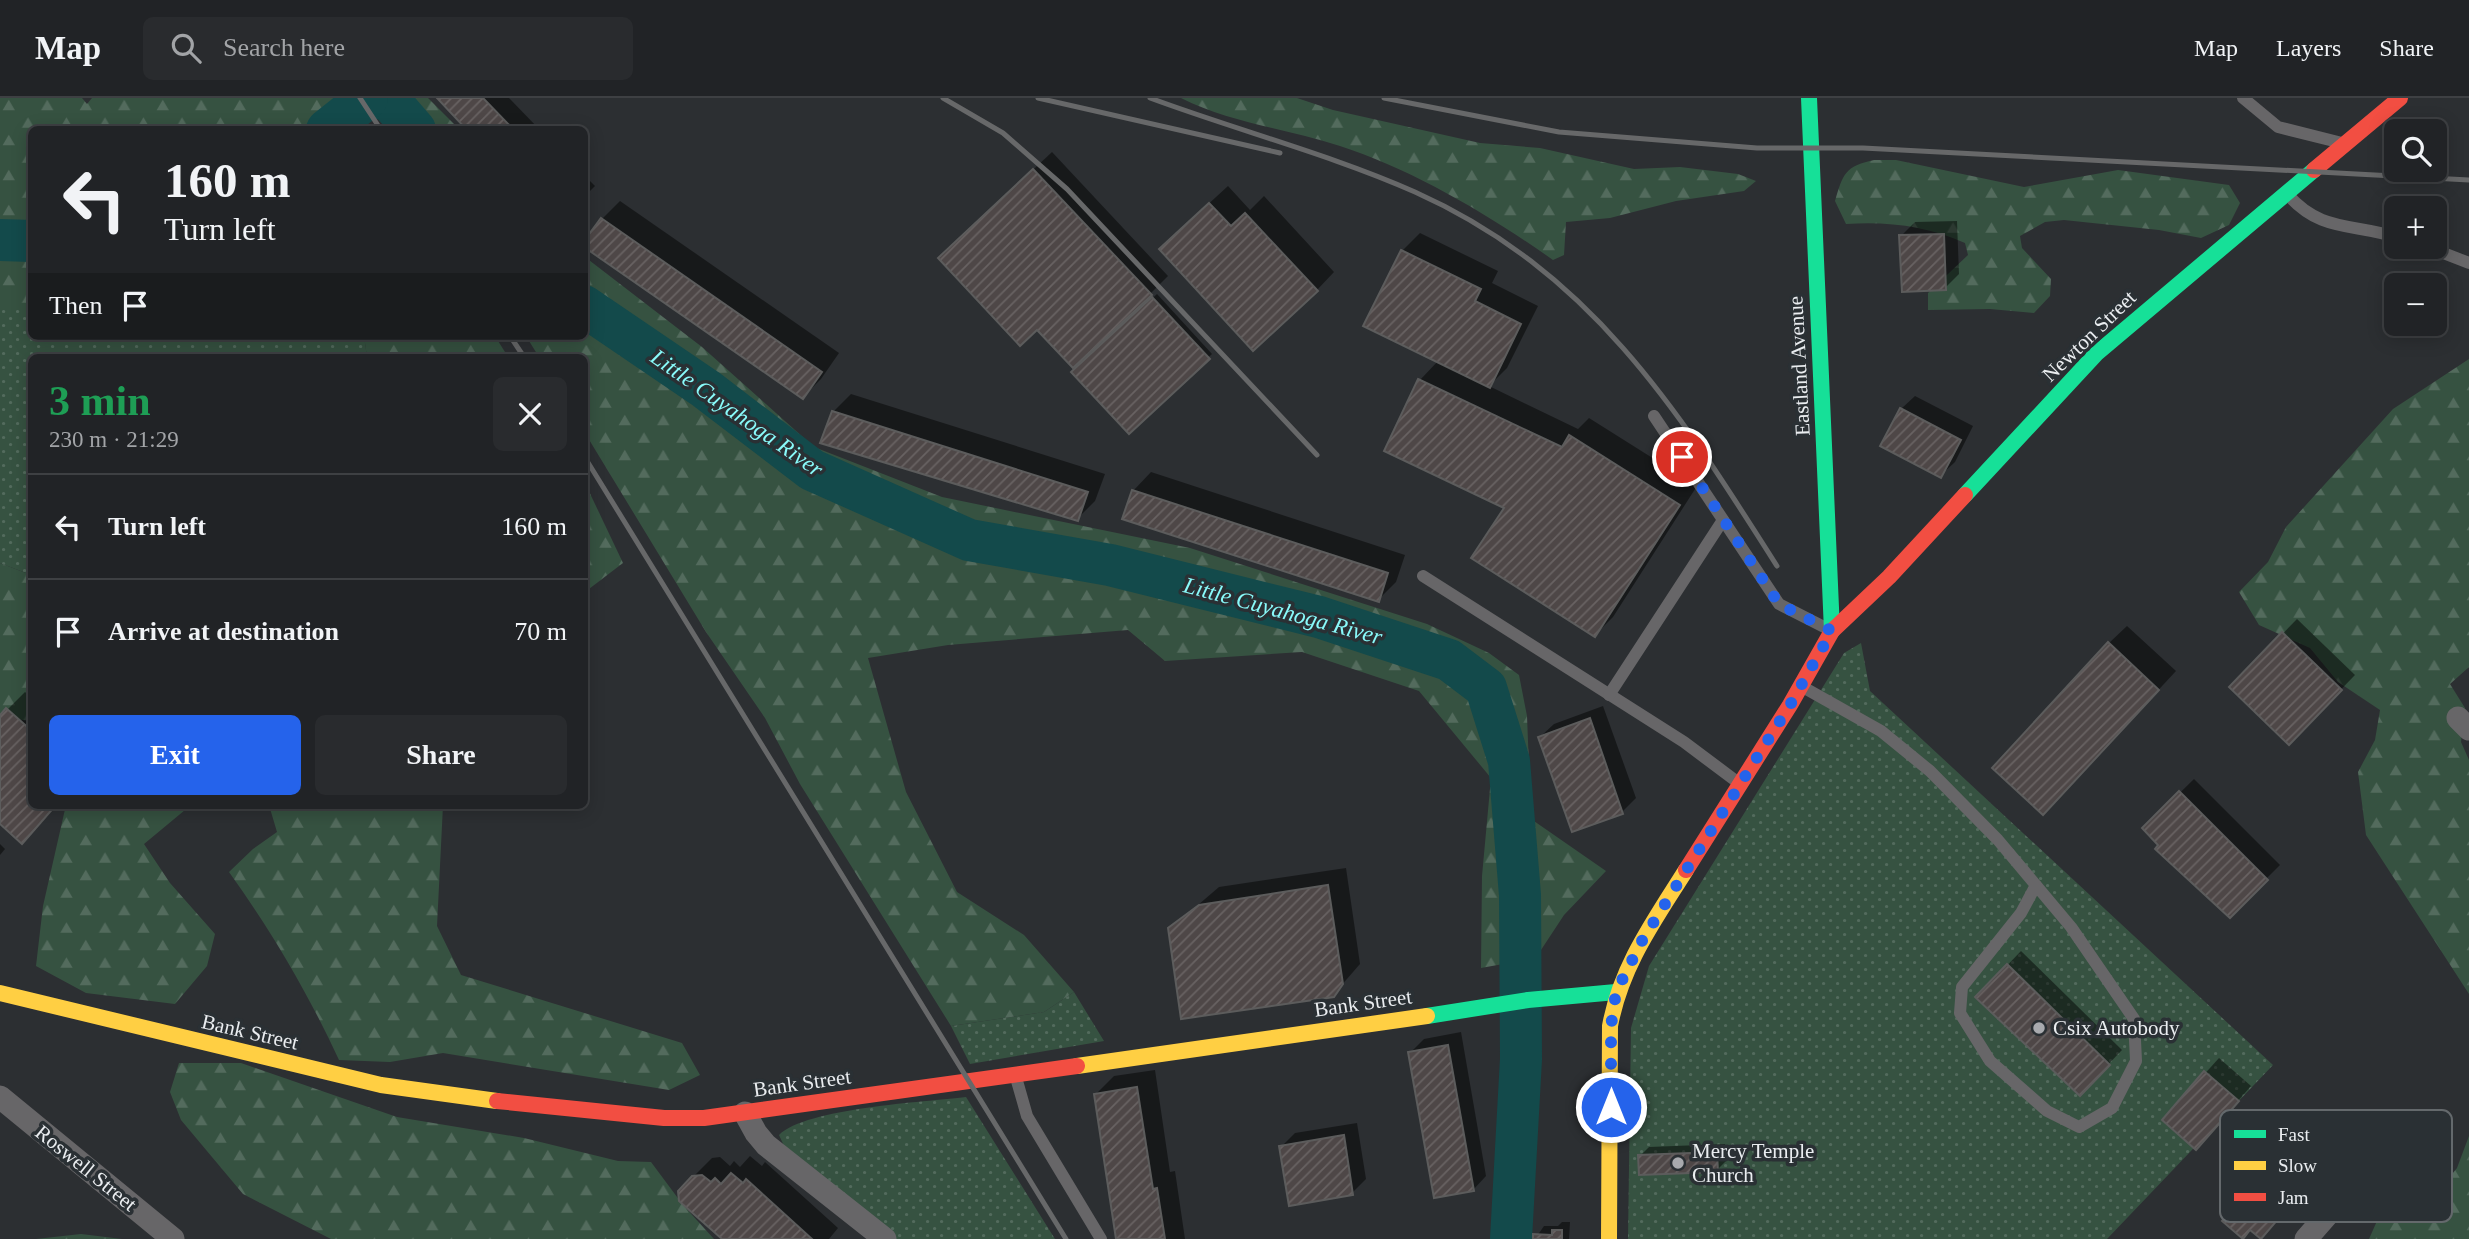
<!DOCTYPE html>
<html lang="en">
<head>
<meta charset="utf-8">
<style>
  :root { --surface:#212326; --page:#292b2e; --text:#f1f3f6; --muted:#a2a4a7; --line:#3e4043; --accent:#2563eb }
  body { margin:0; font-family:"Times New Roman",serif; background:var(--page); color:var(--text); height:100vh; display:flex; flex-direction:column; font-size:26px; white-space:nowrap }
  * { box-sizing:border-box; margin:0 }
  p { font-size:23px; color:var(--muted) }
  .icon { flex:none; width:38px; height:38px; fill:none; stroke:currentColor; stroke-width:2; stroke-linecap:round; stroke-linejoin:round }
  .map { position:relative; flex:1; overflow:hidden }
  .side { position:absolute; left:28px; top:256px; width:560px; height:455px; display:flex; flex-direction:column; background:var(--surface); border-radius:10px; box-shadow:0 4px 18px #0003,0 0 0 2px var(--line) }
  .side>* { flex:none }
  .hud { position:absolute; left:28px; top:28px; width:560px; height:214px; border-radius:10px; box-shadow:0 4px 18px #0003,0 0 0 2px var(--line); background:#212326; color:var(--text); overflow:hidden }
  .tools { position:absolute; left:2384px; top:21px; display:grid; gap:14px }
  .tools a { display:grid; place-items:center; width:63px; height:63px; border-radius:10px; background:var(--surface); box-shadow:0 4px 18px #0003,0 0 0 2px var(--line); font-size:35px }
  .pin { position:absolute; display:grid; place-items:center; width:60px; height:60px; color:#fff; margin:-30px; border:4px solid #fff; border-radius:50%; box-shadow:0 2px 7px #0007 }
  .me { position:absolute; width:77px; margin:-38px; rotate:0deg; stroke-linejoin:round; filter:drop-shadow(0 0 5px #0008) }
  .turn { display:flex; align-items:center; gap:24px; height:147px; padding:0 21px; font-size:32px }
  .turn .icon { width:91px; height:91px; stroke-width:2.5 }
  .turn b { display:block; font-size:49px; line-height:60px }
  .then { display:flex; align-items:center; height:66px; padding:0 21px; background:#0003; gap:14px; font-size:26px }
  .round { display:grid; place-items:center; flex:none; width:74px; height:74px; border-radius:10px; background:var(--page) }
  .headline { display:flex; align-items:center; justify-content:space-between; height:119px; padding:0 21px }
  h1 { font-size:42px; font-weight:800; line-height:52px; color:#1e9e55 }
  .button { display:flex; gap:14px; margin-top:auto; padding:14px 21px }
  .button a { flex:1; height:80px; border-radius:10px; background:var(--accent); color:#fff; font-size:28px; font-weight:800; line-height:80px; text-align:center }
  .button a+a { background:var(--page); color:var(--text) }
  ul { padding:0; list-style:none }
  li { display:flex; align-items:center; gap:21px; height:105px; padding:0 21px; border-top:2px solid var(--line) }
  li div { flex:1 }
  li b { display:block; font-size:26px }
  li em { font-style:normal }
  header { display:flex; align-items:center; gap:42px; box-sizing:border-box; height:98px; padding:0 35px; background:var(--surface); border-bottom:2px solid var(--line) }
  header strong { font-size:33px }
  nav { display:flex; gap:38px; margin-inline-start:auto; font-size:24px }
  .search { width:490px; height:63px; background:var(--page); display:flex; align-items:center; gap:18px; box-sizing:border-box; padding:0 24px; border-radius:10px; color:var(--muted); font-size:26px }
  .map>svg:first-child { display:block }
  .green { fill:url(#green-dots) }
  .forest { fill:url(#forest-firs) }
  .shadow { fill:#0007 }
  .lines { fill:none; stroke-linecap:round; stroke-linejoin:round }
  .river { stroke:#134a4b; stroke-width:42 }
  .building { fill:url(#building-hatch); stroke:#5c5c5c; stroke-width:2 }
  .lane { stroke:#676668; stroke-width:12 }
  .street { stroke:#676668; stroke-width:23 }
  .fast { stroke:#16e098; stroke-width:16 }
  .slow { stroke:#ffcf43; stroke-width:16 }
  .jam { stroke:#f24e42; stroke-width:16 }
  .rail { stroke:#676869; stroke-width:5 }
  .route { stroke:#2563eb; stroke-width:12; stroke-dasharray:0 21.6 }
  .poi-dot { fill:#a8aaae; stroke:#2a3034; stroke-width:2.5 }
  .labels { text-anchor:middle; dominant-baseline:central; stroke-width:7; stroke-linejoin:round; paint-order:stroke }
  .street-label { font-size:21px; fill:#eaedf0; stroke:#2a3034 }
  .poi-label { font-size:21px; fill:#eaedf0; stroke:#2a3034; text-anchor:start }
  .water-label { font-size:23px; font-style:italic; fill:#89fafa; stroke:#2a3034 }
  .key { fill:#2a3034; stroke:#64696c; stroke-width:2 }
  .key-label { font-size:19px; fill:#eaedf0 }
</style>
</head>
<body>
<header>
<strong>Map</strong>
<div class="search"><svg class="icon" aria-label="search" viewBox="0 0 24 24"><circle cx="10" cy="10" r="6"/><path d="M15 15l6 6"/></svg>Search here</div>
<nav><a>Map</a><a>Layers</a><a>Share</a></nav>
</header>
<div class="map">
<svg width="2469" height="1141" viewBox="0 0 2469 1141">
  <defs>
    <pattern id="green-dots" width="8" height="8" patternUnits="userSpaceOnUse" patternTransform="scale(1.75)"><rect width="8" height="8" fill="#365241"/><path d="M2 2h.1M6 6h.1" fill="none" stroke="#536b5d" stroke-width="1.8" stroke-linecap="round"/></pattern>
    <pattern id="forest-firs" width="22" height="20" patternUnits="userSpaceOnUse" patternTransform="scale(1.75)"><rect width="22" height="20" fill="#365241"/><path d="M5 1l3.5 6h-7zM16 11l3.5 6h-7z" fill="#536b5d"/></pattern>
    <pattern id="building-hatch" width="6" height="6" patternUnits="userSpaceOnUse" patternTransform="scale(1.75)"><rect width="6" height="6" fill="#4e4747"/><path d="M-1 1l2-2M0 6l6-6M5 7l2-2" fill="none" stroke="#686262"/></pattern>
  </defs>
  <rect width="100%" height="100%" fill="#2c2f32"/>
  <g class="green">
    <path d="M0,209H31L32,238H364L367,259H32L31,477L0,465Z"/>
    <path d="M1861,545L1870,593L2273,967L2107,1141H1628L1631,930L1649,868L1844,555Z"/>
    <path d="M1074,894L1104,943L970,966L951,928L1044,914Z"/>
    <path d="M966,999L1055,1141H892L785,1050L779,1037C806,1010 925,1004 966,999Z"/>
  </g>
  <g class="forest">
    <path d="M0,0H82L87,6L92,0H343L368,31L32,32L31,209H0Z"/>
    <path d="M375,0H428L459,31H400Z"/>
    <path d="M1181,0H1297L1333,12L1480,45L1540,50L1634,71L1680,69L1738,76L1756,83L1744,93L1676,103L1610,120L1566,124L1564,157L1553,162C1491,118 1412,71 1340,48C1287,31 1231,25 1181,0Z"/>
    <path d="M1874,62H1896L2024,89L2118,72L2229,87L2240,105L2229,127L2201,140L2159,132L2064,122L2045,124L2020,138L2022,150L2051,181L2050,198L2034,215L1990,211L1928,212V195L1968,157L1965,145C1928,128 1887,123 1846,126L1835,103C1843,76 1845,68 1874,62Z"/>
    <path d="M585,159L702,249L814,349L942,399L1190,450L1427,526L1489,555L1519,577L1527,618L1531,721L1606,773L1564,817L1539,855L1514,864L1481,870L1482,778L1491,680L1419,593L1302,554L1165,563L1128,532L948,547L868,560L906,694L957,794L1024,837L1074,894L1044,914L951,928L800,686L765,620L706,534L585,335L584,259H539L526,238H584Z"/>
    <path d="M364,238H495L508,259H367Z"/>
    <path d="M2469,261V569L2450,586L2465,610L2461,644L2469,662V896L2366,737L2358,674L2375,642L2380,612L2338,584L2310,550L2259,527L2239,494L2268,464L2286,429L2393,311Z"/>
    <path d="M585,385L623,465L585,494H584Z"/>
    <path d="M0,465L31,477V623L0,619Z"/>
    <path d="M66,707H191L144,746L170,785L215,836L207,868L175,906L86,895L36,868L43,808Z"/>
    <path d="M269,707H443L437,828L461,877L682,945L700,977L669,992L443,955L390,964L339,962C308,895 272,834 229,774L253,751L277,734Z"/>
    <path d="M179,965H241L397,1019L524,1040L618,1063L651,1064L683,1107L714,1141H331L243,1096L181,1022L170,994Z"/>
    <path d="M2469,1038V1141H2369L2385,1105L2426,1108L2457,1070Z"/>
    <path d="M81,1136L122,1141H36Z"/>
  </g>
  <g class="shadow">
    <path d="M439,0H509L540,32H470Z"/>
    <path d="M1052,54L1168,178L1150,196L958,142Z"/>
    <path d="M584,77L595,88L584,99Z"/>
    <path d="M1228,88L1250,112L1264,98L1334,174L1317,192L1179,133Z"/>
    <path d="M620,103L839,255L821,281L803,299L602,121Z"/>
    <path d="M1957,123L1959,176L1945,190L1901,138L1915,124Z"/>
    <path d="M1420,135L1498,173L1492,185L1538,208L1507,270L1489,288L1578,331L1589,320L1697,388L1613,519L1595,537L1420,282L1438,263L1402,153Z"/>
    <path d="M1157,196L1212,256L1129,334L1073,274Z"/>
    <path d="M851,296L1105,376L1095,403L1077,421L833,314Z"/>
    <path d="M1915,298L1973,328L1955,364L1941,377L1901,311Z"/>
    <path d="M1151,374L1405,457L1396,484L1378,502L1133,393Z"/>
    <path d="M2297,521L2355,577L2289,645L2231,589Z"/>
    <path d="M2127,528L2176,573L2061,697L2109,545Z"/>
    <path d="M25,594L32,600V707H56L40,726L0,724V619Z"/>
    <path d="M1603,608L1636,700L1622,714L1573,732L1540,639L1554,626Z"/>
    <path d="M2194,681L2280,767L2230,817L2157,751L2161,747L2144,730Z"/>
    <path d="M0,746L5,751L0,757Z"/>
    <path d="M1346,770L1360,866L1333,897L1170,831L1219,789Z"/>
    <path d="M2021,853L2122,952L2080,996L1977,899Z"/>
    <path d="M1461,934L1486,1078L1473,1092L1410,955L1424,941Z"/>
    <path d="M2219,960L2251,988L2209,1036L2164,1021Z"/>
    <path d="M1155,972L1170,1074L1175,1073L1185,1141H1118L1096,996L1114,978Z"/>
    <path d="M1357,1025L1366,1081L1352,1095L1281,1049L1295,1035Z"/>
    <path d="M2297,1037L2328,1064L2274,1126L2284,1050Z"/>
    <path d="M1725,1046L1726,1063L1717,1072L1640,1058L1649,1049Z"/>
    <path d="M750,1058L762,1068L765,1064L838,1130L829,1141H725L693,1079L712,1060L720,1059L730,1068L734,1063L740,1069Z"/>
    <path d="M1562,1124H1570L1569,1141H1535L1544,1128H1558Z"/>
  </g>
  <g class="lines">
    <g class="river">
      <path d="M380,0L391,4L415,32"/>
      <path d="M327,32L367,0"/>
      <path d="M0,142L32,143"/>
      <path d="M584,208L706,291L812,372L969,442L1110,467L1319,519L1449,562L1486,590L1509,663L1520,797L1521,961L1511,1141"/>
    </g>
  </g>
  <g class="building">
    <path d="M437,0H483L514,32H467Z"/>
    <path d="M1033,71L1152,197L1073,270L1037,232L1020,248L938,160Z"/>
    <path d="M1209,105L1231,128L1245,115L1318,193L1253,253L1159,151Z"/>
    <path d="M601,120L822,274L803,301L584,149V143Z"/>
    <path d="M1944,136L1946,192L1902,194L1899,137Z"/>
    <path d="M1401,152L1481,191L1475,203L1521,226L1490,290L1363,228Z"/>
    <path d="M1152,199L1210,261L1129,336L1071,274Z"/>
    <path d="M1418,281L1562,349L1569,337L1680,407L1595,539L1471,460L1504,410L1384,353Z"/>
    <path d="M1900,310L1961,342L1941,380L1880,348Z"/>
    <path d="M832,313L1088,394L1078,423L820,345Z"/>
    <path d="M1132,392L1388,475L1379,504L1122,421Z"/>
    <path d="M2282,534L2342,592L2289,647L2229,589Z"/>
    <path d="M2108,544L2159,592L2043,717L1992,670Z"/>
    <path d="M6,610L32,633V707H56L22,746L0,726V617Z"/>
    <path d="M1590,620L1623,716L1572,734L1538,639Z"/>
    <path d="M2179,693L2268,782L2230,820L2155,751L2158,747L2142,730Z"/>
    <path d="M1328,787L1343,886L1334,899L1181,921L1168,830L1199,807Z"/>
    <path d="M2007,866L2110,967L2080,998L1975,899Z"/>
    <path d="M1448,947L1474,1093L1434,1100L1408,954Z"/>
    <path d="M2204,973L2239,1003L2196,1052L2162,1022Z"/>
    <path d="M1137,989L1153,1091L1157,1090L1165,1141H1116L1094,996Z"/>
    <path d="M1344,1037L1353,1097L1289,1108L1279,1048Z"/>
    <path d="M2283,1049L2315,1078L2261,1141L2250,1132L2243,1141L2222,1123Z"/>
    <path d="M1717,1054L1718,1074L1639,1077L1638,1057Z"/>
    <path d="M731,1075L743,1085L746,1081L812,1141H722L679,1103L678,1093L692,1078L702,1077L711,1084L715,1080L721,1086Z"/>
    <path d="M1552,1132H1562V1141H1533V1136L1552,1137Z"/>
  </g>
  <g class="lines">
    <g class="lane">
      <path d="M2243,0L2278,29L2342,45"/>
      <path d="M2288,97C2321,134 2351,125 2396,139"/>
      <path d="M2428,149L2469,165"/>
      <path d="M1654,318L1779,506L1828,531"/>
      <path d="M1423,478L1684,644L1740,686"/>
      <path d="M1801,588L1881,633L1930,673L1998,742L2071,829L2134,921L2136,963L2112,1010L2079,1029L2047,1013L1990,963L1960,915L1962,889L2021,815L2036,787"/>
      <path d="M1609,597L1723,422"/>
      <path d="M1015,976L1027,1018L1101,1141"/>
      <path d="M2342,1100L2401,1036"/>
    </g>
    <g class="street">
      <path d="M2458,620L2469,631"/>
      <path d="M0,999L173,1141"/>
      <path d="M745,1015L756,1035L766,1047L885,1141"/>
      <path d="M2306,1141L2342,1100"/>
    </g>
    <g class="fast">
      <path d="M1809,0L1832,533"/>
      <path d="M1965,397L2096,256L2314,72"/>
      <path d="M1427,918L1528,902L1616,894"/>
    </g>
    <g class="slow">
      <path d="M0,895L381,987L497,1003"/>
      <path d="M1077,968L1427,918"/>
      <path d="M1609,1141L1610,928C1621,868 1654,823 1686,772"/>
    </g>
    <g class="jam">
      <path d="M2314,72L2400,0"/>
      <path d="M1686,772L1790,607L1832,533L1889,479L1965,397"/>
      <path d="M497,1003L664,1020H704L1077,968"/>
    </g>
    <g class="rail">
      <path d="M360,0L381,32"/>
      <path d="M943,0L1003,35L1067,91L1317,357"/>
      <path d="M1038,0L1280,55"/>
      <path d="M1150,0C1236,32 1332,57 1415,94C1591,173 1678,312 1777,468"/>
      <path d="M1384,0L1559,34L1757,50H1863L2469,82"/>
      <path d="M510,238L524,259"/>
      <path d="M584,358L1066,1141"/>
    </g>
  </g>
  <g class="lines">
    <path class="route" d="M1611,1009V928L1616,894L1643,841L1790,607L1832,533L1779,506L1682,359"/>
  </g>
  <g class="poi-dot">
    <circle cx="2039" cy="930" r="7"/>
    <circle cx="1678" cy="1065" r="7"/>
  </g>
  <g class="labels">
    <g class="street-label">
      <text transform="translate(2089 238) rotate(-44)">Newton Street</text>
      <text transform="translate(1799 268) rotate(-93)">Eastland Avenue</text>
      <text transform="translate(1363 905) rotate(-8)">Bank Street</text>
      <text transform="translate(250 934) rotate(13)">Bank Street</text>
      <text transform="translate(802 985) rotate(-8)">Bank Street</text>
      <text transform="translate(86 1070) rotate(39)">Roswell Street</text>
    </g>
    <g class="poi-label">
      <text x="2053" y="930">Csix Autobody</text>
      <text x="1692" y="1053">Mercy Temple<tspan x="1692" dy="24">Church</tspan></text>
    </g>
    <g class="water-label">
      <text transform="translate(737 315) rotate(35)">Little Cuyahoga River</text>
      <text transform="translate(1283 513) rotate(15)">Little Cuyahoga River</text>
    </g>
  </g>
  <rect x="2220" y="1012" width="232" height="112" rx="10" class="key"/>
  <rect x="2234" y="1032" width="32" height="8" fill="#16e098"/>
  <rect x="2234" y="1063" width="32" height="9" fill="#ffcf43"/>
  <rect x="2234" y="1095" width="32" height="8" fill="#f24e42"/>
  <g class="key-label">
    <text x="2278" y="1043">Fast</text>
    <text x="2278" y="1074">Slow</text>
    <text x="2278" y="1106">Jam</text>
  </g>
</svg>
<div class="tools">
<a><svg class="icon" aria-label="search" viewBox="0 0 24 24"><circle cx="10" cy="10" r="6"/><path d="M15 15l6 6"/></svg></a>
<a>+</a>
<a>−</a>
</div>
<div class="pin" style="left:1682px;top:359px;background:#d93025"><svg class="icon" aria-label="arrive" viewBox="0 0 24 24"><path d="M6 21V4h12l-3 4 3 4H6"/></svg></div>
<svg class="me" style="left:1611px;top:1009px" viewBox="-20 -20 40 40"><circle r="17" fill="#2563eb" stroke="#fff" stroke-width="3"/><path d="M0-11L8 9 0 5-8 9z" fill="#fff"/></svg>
<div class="hud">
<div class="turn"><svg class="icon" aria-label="left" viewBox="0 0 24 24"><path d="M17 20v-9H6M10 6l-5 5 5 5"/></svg><div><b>160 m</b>Turn left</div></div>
<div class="then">Then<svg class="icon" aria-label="arrive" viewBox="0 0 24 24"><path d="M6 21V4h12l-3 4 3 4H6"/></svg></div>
</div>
<section class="side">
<div class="headline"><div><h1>3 min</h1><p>230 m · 21:29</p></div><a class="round"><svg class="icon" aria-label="close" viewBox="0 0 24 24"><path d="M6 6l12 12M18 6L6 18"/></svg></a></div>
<ul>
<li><svg class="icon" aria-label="left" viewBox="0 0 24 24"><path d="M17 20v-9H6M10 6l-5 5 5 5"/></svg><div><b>Turn left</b></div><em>160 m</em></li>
<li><svg class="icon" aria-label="arrive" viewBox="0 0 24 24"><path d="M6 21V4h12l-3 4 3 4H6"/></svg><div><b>Arrive at destination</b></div><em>70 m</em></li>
</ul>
<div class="button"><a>Exit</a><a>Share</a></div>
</section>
</div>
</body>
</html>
